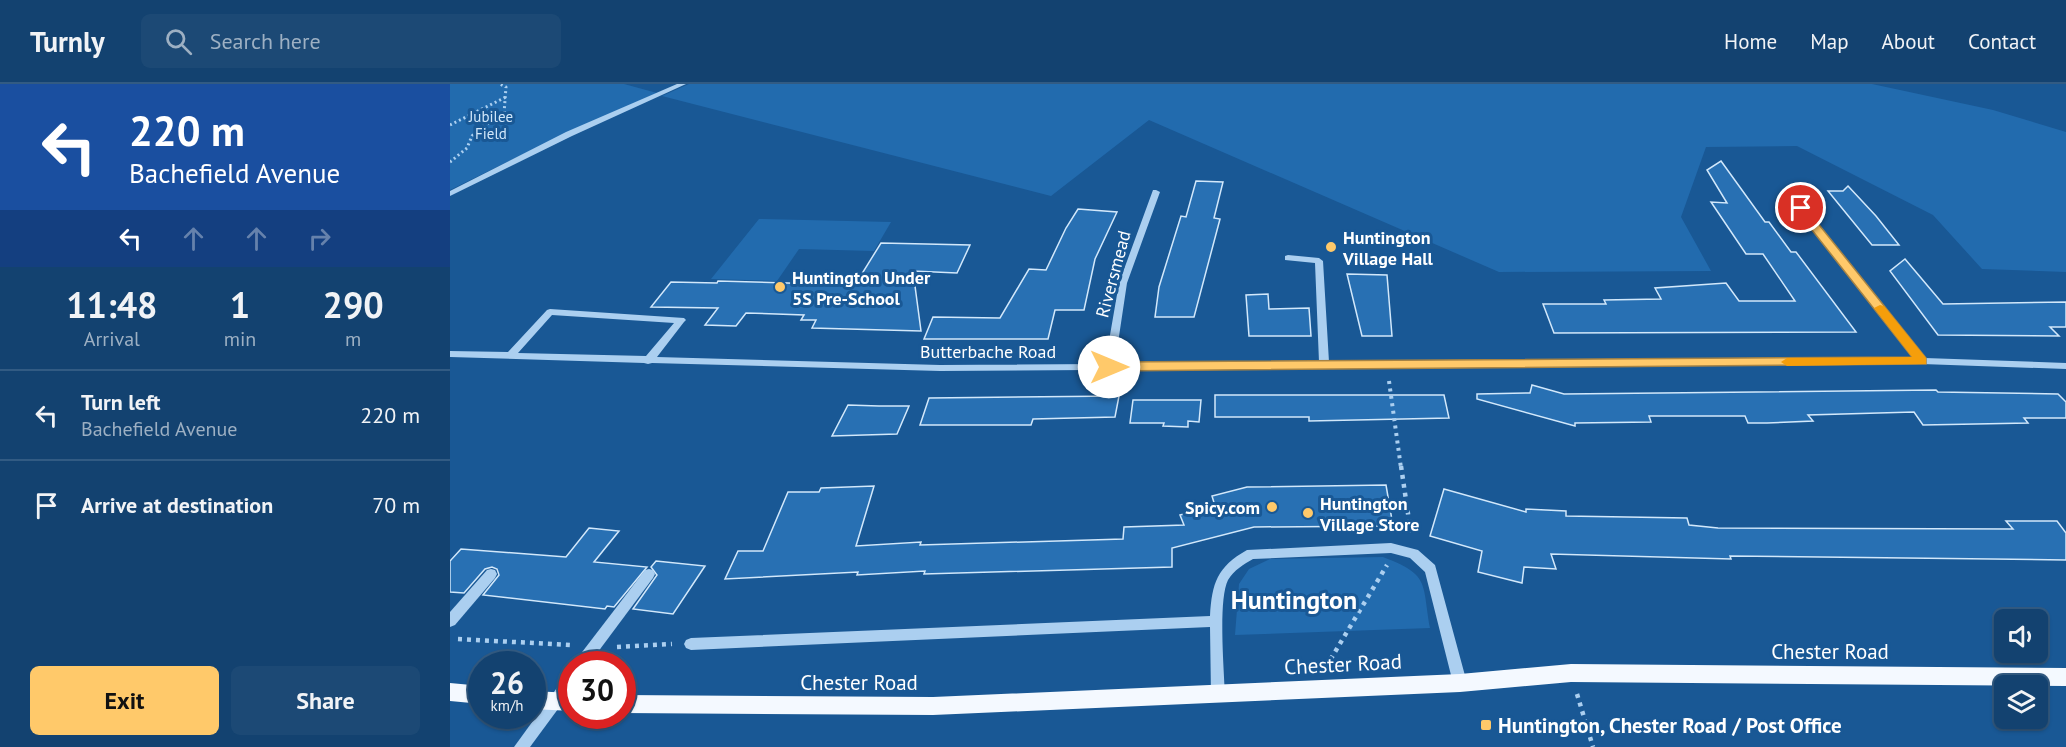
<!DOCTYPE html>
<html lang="en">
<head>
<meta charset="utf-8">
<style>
  :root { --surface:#134270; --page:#1c4975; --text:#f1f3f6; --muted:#9db0c3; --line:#325b83; --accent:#ffc96a }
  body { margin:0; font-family:"PT Sans",sans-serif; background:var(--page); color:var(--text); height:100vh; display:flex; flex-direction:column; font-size:22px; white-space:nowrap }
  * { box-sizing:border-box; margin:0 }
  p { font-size:20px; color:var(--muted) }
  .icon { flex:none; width:33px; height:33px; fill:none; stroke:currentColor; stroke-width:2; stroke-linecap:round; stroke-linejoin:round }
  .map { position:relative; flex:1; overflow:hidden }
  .sheet { display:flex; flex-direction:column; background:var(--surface); width:450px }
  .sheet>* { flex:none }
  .banner { background:#1a4fa0; color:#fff; overflow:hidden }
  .controls { position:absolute; left:1544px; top:525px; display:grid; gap:12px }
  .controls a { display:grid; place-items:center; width:54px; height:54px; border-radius:9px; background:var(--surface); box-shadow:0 2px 4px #0004,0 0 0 2px var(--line); font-size:30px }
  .speed { position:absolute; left:18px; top:567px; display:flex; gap:12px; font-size:30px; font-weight:700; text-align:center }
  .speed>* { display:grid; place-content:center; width:78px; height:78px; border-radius:50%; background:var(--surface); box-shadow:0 2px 4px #0004,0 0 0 2px var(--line); line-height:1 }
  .speed small { font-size:15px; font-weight:400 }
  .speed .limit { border:9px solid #d22; background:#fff; color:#111 }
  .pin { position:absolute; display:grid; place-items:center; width:51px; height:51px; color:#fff; margin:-26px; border:3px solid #fff; border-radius:50%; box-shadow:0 2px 6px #0007 }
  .me { position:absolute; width:66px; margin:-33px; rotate:90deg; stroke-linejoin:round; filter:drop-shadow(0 0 4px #0008) }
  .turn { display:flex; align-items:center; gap:21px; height:126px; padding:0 30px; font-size:27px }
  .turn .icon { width:78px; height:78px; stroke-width:2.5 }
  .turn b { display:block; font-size:42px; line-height:51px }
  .lanes { display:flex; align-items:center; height:57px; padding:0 30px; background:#0003; justify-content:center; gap:30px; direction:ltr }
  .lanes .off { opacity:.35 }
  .eta { display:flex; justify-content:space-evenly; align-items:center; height:102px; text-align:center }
  .eta b { font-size:36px; font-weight:600; line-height:42px }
  .button { display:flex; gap:12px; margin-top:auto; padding:12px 30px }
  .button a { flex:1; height:69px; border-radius:9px; background:var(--accent); color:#111; font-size:24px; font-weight:600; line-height:69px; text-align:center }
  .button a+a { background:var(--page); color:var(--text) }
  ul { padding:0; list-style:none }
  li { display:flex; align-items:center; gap:18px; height:90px; padding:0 30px; border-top:2px solid var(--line) }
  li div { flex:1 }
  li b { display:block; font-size:22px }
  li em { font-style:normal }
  header { display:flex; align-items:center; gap:36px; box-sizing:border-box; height:84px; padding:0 30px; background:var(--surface); border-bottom:2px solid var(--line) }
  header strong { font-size:28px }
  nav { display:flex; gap:33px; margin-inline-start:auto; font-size:21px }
  .search { width:420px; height:54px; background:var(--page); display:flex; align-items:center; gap:15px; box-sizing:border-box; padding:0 21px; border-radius:9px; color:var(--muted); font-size:22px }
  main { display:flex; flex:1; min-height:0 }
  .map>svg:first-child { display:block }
  .green { fill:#226bae }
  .building { fill:#2870b3; stroke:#d2e8fb; stroke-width:1.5 }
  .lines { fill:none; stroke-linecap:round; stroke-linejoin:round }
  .path-far2 { stroke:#abcff0; stroke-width:3; stroke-dasharray:2 3; stroke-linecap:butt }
  .path-far1 { stroke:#abcff0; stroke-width:4; stroke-dasharray:3 4.5; stroke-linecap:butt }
  .path { stroke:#abcff0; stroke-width:4.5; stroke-dasharray:4 5; stroke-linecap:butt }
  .minor { fill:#abcff0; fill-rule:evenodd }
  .major { fill:#f4f9ff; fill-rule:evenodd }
  .route { fill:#ffc96a; stroke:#a68345; stroke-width:1.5 }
  .slow { fill:#f59e0b }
  .poi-dot { fill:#ffc96a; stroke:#195895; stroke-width:2 }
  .labels { text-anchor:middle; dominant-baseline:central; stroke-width:6; stroke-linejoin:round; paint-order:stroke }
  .far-park-label { font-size:15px; fill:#d2e8fb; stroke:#195895 }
  .poi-label { font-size:18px; font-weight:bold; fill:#fff; stroke:#195895; text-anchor:start }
  .street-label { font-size:18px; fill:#fff; stroke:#195895 }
  .near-street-label { font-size:21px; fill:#fff; stroke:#195895 }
  .near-poi-label { font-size:21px; font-weight:bold; fill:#fff; stroke:#195895; text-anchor:start }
  .near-quarter-label { font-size:26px; font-weight:bold; fill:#fff; stroke:#195895 }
</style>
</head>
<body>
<header>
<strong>Turnly</strong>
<div class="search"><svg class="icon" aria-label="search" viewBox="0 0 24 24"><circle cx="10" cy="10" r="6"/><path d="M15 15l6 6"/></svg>Search here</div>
<nav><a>Home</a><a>Map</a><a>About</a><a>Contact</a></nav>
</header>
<main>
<section class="sheet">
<div class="banner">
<div class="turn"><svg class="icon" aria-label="left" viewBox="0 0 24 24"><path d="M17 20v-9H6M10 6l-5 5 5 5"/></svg><div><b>220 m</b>Bachefield Avenue</div></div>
<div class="lanes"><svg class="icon" aria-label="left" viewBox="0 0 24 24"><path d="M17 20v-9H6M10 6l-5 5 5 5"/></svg><svg class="icon off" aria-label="ahead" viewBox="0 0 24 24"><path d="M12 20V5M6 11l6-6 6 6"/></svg><svg class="icon off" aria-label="ahead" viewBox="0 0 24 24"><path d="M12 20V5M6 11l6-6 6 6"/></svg><svg class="icon off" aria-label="right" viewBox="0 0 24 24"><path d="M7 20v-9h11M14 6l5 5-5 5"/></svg></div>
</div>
<div class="eta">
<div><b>11:48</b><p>Arrival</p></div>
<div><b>1</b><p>min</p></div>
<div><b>290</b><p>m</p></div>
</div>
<ul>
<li><svg class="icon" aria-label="left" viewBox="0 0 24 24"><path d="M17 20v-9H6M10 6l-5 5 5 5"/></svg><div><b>Turn left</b><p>Bachefield Avenue</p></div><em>220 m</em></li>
<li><svg class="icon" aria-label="arrive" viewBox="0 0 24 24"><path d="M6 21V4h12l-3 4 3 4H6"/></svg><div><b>Arrive at destination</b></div><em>70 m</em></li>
</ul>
<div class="button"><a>Exit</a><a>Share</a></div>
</section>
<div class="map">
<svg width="1616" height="663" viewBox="0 0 1616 663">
  <rect width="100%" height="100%" fill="#195895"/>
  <g class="green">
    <path d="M0,0H174L207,9L108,53L0,106Z"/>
    <path d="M239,0H1422L1543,26L1616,48V188L1532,185L1483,131L1347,62L1256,63L1231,133L1261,187L1049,188L699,36L601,112L212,12Z"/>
    <path d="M309,135L441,138L424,167L349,165L327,197L261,195Z"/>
    <path d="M933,473C980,491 972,498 980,544L785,551L789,500L799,485L820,475Z"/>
  </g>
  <g class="building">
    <path d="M1271,77L1315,138H1319L1341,168H1346L1406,248L1104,249L1093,220H1156L1154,216L1211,215L1205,204L1276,199L1289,217H1345L1313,170H1296L1261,118L1277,119L1257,86Z"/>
    <path d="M746,97L773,98L764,134L770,135L744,233H705L709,203L731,132L736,133Z"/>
    <path d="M1398,102L1426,132L1449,161H1422L1378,107H1393Z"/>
    <path d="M628,125L667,128L645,175L634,226H605L598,255H474L483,233L550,234L579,185L596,186L616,144Z"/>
    <path d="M431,159L520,161L507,189L463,187L471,247L362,244L366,236H351L354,231L296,229L286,242L255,241L268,224L201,223L221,198L267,199L268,197L405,201Z"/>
    <path d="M1455,175L1493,220L1616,218V243H1600L1609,252L1488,251L1440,187Z"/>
    <path d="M897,190L937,191L942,252H912Z"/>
    <path d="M818,210L819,225L859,224L861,252H799L796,211Z"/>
    <path d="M1082,301L1114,310L1486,306L1488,308L1608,310L1616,318V334H1574L1578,339L1473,341L1464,328L1358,331L1363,337L1317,339H1298L1295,332H1199L1201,338L1125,339V342L1027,315V310L1080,309Z"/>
    <path d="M765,311H994L999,334L859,337V333H765Z"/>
    <path d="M669,312L665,333L583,335L581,341H470L479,314Z"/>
    <path d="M683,316H751L749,338L738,337V343L713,342L714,339H680Z"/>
    <path d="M398,321L429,322H459L447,350L382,352Z"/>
    <path d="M936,401L943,442L804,443L722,464V483L474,490L475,487L407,491L408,488L275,495L288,467H313L338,408H369L371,404L424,402L406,462L471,458L470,461L673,455L674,443L734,441L730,431L765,422L762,412L797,403Z"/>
    <path d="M994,405L1076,428V425L1116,427V432L1237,434L1239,441L1268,444L1563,445L1556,437H1607L1616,449V476L1280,472L1281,475L1101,470L1106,485L1074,483L1072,499L1028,488L1032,467L980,452Z"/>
    <path d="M139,444L169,447L144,478L197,483L164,523L157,522L155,525L33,511L49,491L47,485L42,483L35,485L14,509L0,508V477L11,465L116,473Z"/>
    <path d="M206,477L255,482L223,530L183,525L207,491L201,483Z"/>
  </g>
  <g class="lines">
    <g class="path-far2">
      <path d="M0,41L56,13"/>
      <path d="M0,78L17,64L22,52L30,44L54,30L56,3L50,0"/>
    </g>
    <path class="path-far1" d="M939,297L951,384"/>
    <g class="path">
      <path d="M951,382L961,450"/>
      <path d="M8,555L120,561"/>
      <path d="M167,563L222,560"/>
      <path d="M876,583L937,481"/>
      <path d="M1127,610L1143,663"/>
    </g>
    <g class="minor">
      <path d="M227,0H236L122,52L0,112V107L116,48Z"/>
      <path d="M703,106H706L710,108L677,199L665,279L869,278L865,179L835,176V172L838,171L869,174L873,177L879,278L1464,274L1348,126V122H1354L1475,274L1616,279V285L1472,280L490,287L202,279L198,280L194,279L0,273V267L58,268L97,226L100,225L234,234L236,236L234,238L207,273L490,281L655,280L669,199ZM102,231L224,239L196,272L68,269Z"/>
      <path d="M941,459L968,466L985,481L1017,599L1015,603L1010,605L1005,603L1003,599L975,488L960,474L941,469L803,475C794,480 784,486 778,496C768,516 774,585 775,611L773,616L768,617L763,616L761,611L760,543L241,566L236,564L234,560L236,556L241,554L760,532C762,499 767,483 797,466Z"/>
      <path d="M41,485L45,486L47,490L45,494L5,541L0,543V528L37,486Z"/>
      <path d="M199,485L203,486L205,490L203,494L139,580H125L126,576L195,486Z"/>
      <path d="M122,588V606L80,663H64L117,590Z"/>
    </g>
    <g class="major">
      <path d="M1121,580L1616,584V602L1121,598L1010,608L483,631L172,629V611L483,613L1010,590Z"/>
      <path d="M0,599L32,602V620L0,617Z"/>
      <path d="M82,607L122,609V627L82,625Z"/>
    </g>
  </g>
  <path class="route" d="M1347,122H1354L1476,274V280L659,287L652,283L659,278L1462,273L1347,127Z"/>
  <path class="slow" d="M1430,221L1434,222L1476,274V280L1337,282L1331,278L1337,274L1462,273L1424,224Z"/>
  <g class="poi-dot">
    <circle cx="881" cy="163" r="6"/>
    <circle cx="330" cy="203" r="6"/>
    <circle cx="822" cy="423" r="6"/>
    <circle cx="858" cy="429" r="6"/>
    <rect x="1030" y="635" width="12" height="12" rx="3"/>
  </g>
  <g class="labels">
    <g class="far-park-label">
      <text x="41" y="32">Jubilee<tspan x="41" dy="17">Field</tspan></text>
    </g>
    <g class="poi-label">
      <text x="893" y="153">Huntington<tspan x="893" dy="21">Village Hall</tspan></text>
      <text x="342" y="193">Huntington Under<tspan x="342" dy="21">5S Pre-School</tspan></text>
      <text x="870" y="419">Huntington<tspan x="870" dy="21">Village Store</tspan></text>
      <text x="810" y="423" text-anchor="end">Spicy.com</text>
    </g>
    <g class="street-label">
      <text transform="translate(663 190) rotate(-75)">Riversmead</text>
      <text x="538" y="267">Butterbache Road</text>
    </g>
    <g class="near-street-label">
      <text x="1380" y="567">Chester Road</text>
      <text transform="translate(893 580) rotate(-3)">Chester Road</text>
      <text x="409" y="598">Chester Road</text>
    </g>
    <g class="near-poi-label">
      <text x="1048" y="641">Huntington, Chester Road / Post Office</text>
    </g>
    <g class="near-quarter-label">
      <text x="844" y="515">Huntington</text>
    </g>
  </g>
</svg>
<div class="controls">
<a><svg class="icon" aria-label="sound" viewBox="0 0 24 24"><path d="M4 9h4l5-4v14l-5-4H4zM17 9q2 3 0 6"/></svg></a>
<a><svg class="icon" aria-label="layers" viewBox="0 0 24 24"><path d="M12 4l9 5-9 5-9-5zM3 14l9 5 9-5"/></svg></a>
</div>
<div class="speed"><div>26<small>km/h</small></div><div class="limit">30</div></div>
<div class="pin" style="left:1351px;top:124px;background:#d93025"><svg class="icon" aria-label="arrive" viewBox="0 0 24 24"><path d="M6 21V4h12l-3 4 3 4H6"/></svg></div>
<svg class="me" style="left:659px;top:283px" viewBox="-20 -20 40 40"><circle r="19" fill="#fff"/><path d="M0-13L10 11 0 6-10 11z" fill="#ffc96a"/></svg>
</div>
</main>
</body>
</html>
